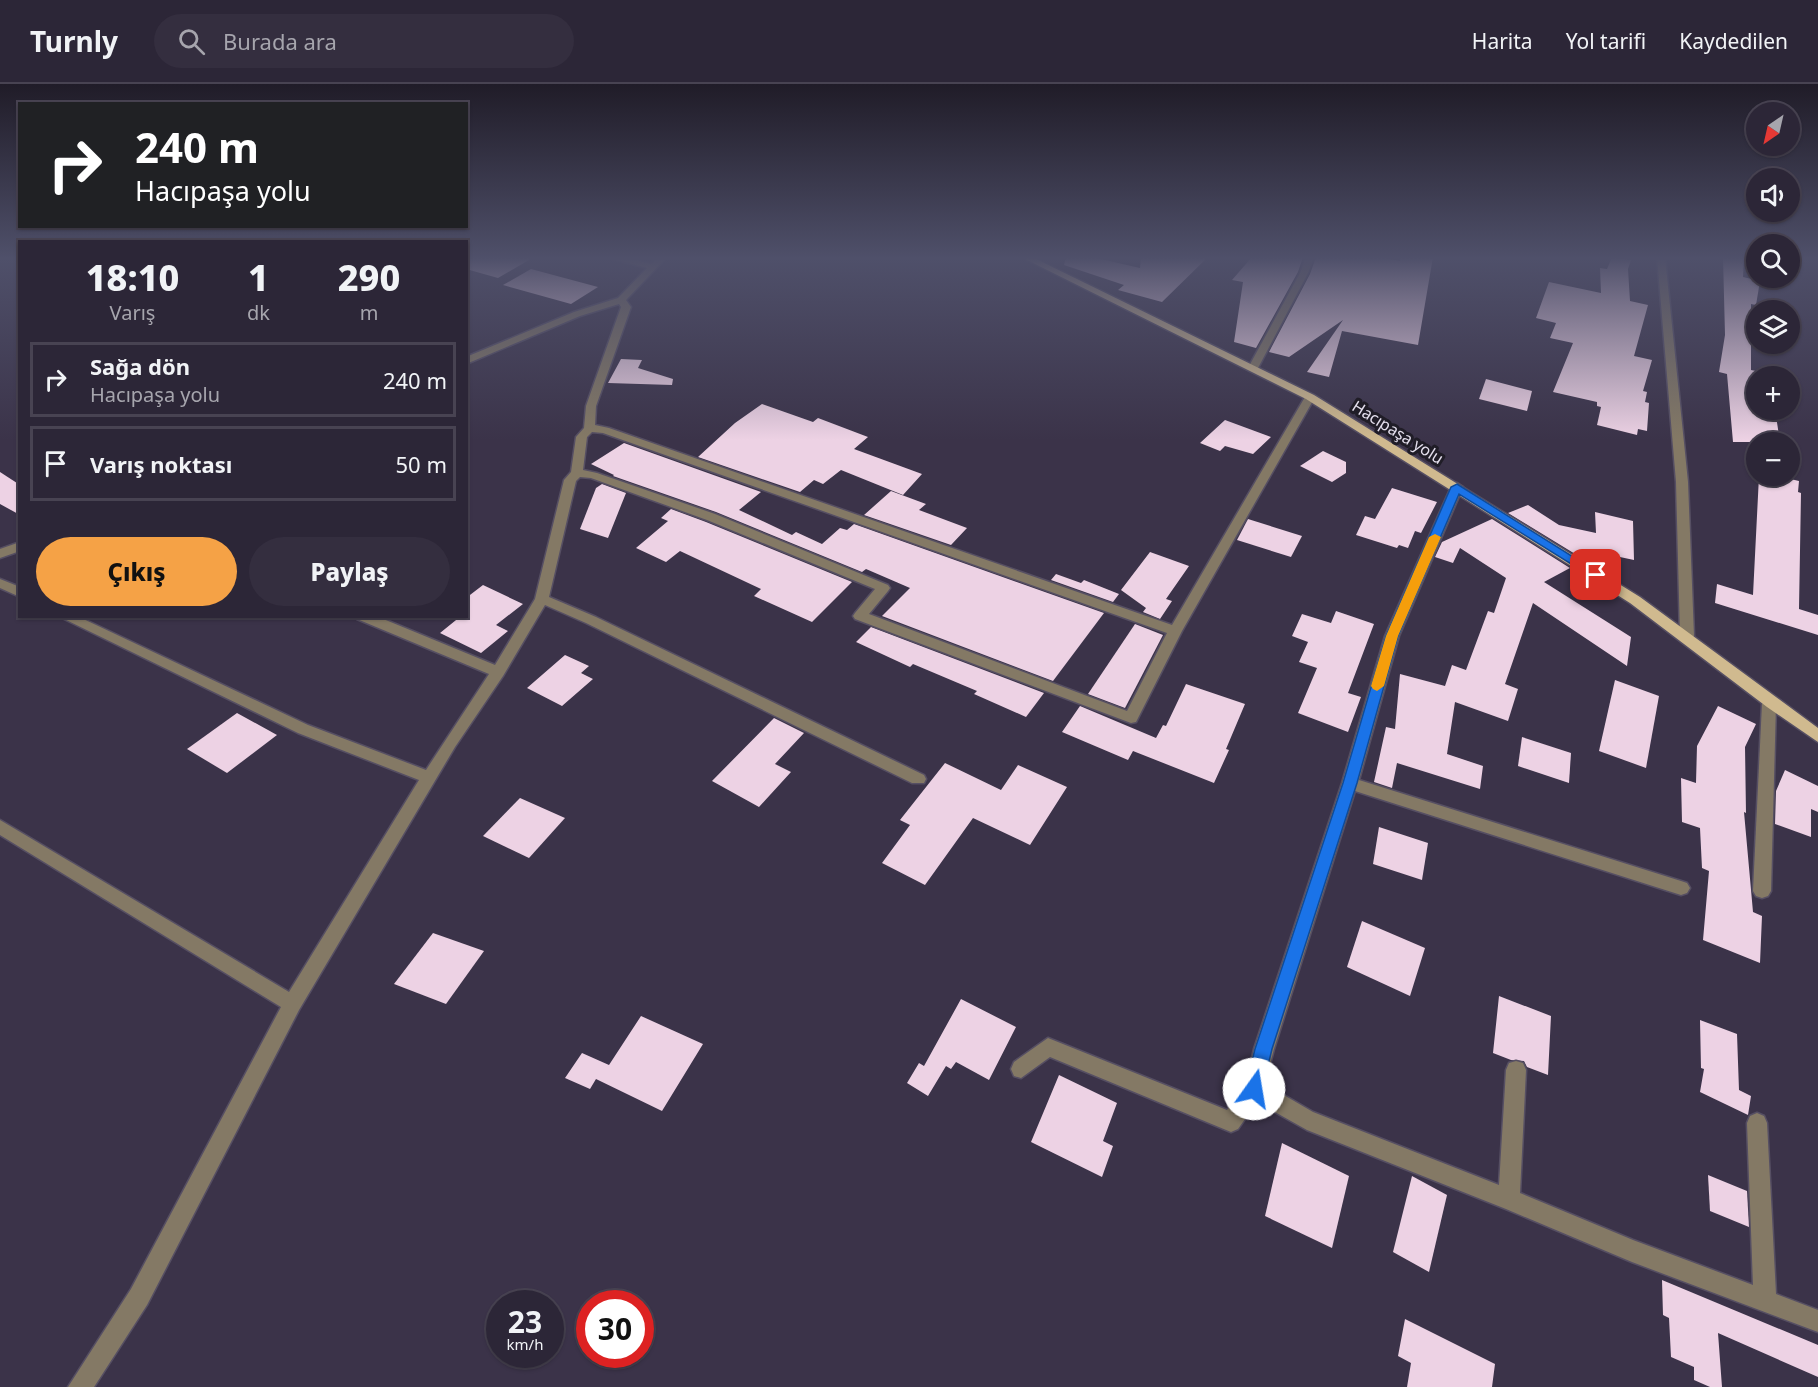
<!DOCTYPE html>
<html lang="tr">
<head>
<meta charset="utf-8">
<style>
  :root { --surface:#2c2637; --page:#342e3f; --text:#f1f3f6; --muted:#a6a5ad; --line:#484352; --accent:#f5a246 }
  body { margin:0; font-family:"Noto Sans",sans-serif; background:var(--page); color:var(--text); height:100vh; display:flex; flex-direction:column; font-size:22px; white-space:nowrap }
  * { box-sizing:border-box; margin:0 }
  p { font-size:20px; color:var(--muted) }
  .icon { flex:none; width:33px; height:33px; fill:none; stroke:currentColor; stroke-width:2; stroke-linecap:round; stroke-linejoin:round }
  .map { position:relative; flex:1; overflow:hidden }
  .sheet { position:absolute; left:18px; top:156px; width:450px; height:378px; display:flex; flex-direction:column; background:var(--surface); border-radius:0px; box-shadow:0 2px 4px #0004,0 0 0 2px var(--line) }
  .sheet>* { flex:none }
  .top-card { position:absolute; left:18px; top:18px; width:450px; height:126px; border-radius:0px; box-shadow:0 2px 4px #0004,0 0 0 2px var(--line); background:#202124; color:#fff; overflow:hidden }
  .needle { width:39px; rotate:214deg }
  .tools { position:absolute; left:1746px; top:18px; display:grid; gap:12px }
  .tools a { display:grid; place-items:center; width:54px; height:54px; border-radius:50%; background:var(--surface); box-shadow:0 2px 4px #0004,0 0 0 2px var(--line); font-size:30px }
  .speed { position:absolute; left:486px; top:1206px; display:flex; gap:12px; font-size:30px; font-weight:700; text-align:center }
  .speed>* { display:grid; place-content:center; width:78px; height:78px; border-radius:50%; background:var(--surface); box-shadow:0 2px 4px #0004,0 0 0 2px var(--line); line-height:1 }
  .speed small { font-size:15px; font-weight:400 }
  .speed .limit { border:9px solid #d22; background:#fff; color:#111 }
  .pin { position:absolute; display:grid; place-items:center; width:51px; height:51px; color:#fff; margin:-26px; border-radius:12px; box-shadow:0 3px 9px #0006 }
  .me { position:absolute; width:66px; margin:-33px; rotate:13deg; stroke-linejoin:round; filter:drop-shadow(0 0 4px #0008) }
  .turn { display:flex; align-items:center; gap:21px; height:126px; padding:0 18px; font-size:27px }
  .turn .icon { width:78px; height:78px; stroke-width:2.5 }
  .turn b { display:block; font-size:42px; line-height:51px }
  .eta { display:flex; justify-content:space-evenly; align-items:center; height:102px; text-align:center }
  .eta b { font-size:36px; font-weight:800; line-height:42px }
  .cta { display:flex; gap:12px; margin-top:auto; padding:12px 18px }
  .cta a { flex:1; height:69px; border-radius:36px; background:var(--accent); color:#111; font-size:24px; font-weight:800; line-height:69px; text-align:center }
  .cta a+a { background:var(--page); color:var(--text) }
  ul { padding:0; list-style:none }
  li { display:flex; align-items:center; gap:18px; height:75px; margin:0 12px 9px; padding:0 6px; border:3px solid var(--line); border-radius:0px }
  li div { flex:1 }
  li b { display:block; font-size:22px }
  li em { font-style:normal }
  header { display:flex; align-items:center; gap:36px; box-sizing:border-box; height:84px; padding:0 30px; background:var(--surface); border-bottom:2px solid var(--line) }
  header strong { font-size:28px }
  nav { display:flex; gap:33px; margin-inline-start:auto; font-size:21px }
  .search { width:420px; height:54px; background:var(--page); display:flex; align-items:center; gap:15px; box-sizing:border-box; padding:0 21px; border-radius:33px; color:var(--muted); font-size:22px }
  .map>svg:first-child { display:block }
  .building { fill:#edd2e4 }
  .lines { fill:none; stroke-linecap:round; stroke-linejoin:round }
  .minor-casing { stroke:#564f63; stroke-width:3 }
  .major-casing { stroke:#564f63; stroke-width:3 }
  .minor { fill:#847965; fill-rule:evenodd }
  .major { fill:#d0ba8f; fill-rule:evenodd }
  .route { fill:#1a73e8; stroke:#114b97; stroke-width:1.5 }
  .slow { fill:#f59e0b }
  .labels { text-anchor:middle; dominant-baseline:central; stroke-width:6; stroke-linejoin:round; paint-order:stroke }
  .far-street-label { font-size:16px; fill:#e4dfed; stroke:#201d27 }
</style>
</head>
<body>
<header>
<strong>Turnly</strong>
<div class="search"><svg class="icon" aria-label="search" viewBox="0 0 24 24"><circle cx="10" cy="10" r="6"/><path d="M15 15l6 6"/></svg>Burada ara</div>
<nav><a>Harita</a><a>Yol tarifi</a><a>Kaydedilen</a></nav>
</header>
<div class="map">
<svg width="1818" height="1303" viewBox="0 0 1818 1303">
  <rect width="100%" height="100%" fill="#3b3349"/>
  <g class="building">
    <path d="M466,173H534L498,194L466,185Z"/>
    <path d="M1066,173H1092L1140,184L1141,173H1208L1162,218L1118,206L1124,201L1064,181Z"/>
    <path d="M1252,173H1303L1298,188L1256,264L1234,258L1243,198L1232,196Z"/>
    <path d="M1316,173H1380L1400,177V173H1433L1418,261L1342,247L1329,293L1307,288L1343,236L1289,273L1269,268L1310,190Z"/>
    <path d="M1612,173L1631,176L1628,185L1630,217L1648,221L1634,272L1652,276L1643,307L1647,308L1645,318L1649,319L1647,347L1638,345L1637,351L1597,341L1601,323L1597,322V318L1553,308L1573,259L1550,254L1556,239L1536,234L1549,198L1601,209L1600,184L1607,185Z"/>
    <path d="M1723,173H1744L1743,193L1760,197L1756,221L1751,220V286L1756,287V328L1776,332L1780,358H1733L1727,290L1719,288L1725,251Z"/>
    <path d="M531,185L598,203L571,220L503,201Z"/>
    <path d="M621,275L642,276L638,284L673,295L672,301L608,299Z"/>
    <path d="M1486,295L1532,307L1527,327L1479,315Z"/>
    <path d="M762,320L813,338L818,334L868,353L854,365L922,390L903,411L841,386L823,400L814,396L800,408L698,373L735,339Z"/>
    <path d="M1225,336L1271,353L1253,370L1225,362L1220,367L1200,359Z"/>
    <path d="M624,359L761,408L739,426L792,451L796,448L822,460L840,444L847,446L854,440L1104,529L1053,597L882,532L910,504L866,485L862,488L716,428L613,392L614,391L591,380Z"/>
    <path d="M1323,367L1346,378V389L1332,398L1300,382Z"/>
    <path d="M0,388L20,401V431L0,420Z"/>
    <path d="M1759,392H1778L1799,397L1798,408L1801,409L1799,525L1818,531V551L1715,519L1717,500L1753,511Z"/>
    <path d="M602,400L626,409L608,454L580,445L596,404Z"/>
    <path d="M1392,404L1437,418L1421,449L1415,447L1408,464L1399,461L1397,464L1356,451L1365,432L1375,435Z"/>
    <path d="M891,407L926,420L919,426L967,444L951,461L864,431Z"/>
    <path d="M1528,421L1559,441L1596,449L1595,428L1633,437L1634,476L1601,469L1585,476L1508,429Z"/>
    <path d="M671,425L706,438L852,498L812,538L754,512L761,505L680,467L666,478L636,464L668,437L661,434Z"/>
    <path d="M1248,435L1302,452L1291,473L1237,456Z"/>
    <path d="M1492,435L1570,484L1544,498L1631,553L1627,582L1533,519L1505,600L1518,605L1508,637L1455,618L1447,670L1483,682L1480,705L1397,679L1392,704L1374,698L1386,643L1395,645L1400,590L1445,602L1452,581L1466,586L1488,527L1494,529L1506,494L1460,464L1453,479L1435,473L1442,458Z"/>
    <path d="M1150,468L1189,482L1166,515L1172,517L1160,535L1143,528L1146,524L1121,506Z"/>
    <path d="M1056,490L1081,499L1084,496L1119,510L1113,518L1051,496Z"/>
    <path d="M483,501L523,520L496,541L508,547L481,569L440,549L461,532H466V514Z"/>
    <path d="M1336,527L1374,540L1348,609L1361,613L1348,648L1298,629L1317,584L1299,578L1308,558L1292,552L1302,530L1331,539Z"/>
    <path d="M1135,540L1163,551L1125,624L1088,610Z"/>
    <path d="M871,543L1044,609L1026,633L974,610L977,607L913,580L910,583L856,558Z"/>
    <path d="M565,571L589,582L581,589L593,595L562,622L527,604Z"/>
    <path d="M1615,596L1659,612L1646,684L1599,667Z"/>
    <path d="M1186,600L1245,620L1226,665L1229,666L1214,699L1133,667L1128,676L1062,648L1080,622L1156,654L1163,641L1166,642Z"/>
    <path d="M1718,622L1756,640L1745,663L1746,729L1744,728L1753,828L1762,832L1760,879L1703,856L1709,787L1702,784L1700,744L1682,738L1681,694L1696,699L1697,662Z"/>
    <path d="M237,629L277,651L227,689L187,665Z"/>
    <path d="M774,634L804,649L775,680L791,688L759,723L712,697Z"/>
    <path d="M1522,653L1571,669L1569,699L1518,682Z"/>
    <path d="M945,679L1001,706L1018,681L1067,703L1030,761L973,734L925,801L882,779L910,741L900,736Z"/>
    <path d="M1785,686L1818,702V728L1811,725V753L1775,740L1776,707Z"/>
    <path d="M520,714L565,734L529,774L483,752Z"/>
    <path d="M1379,743L1428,759L1422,796L1373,780Z"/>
    <path d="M1362,837L1425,864L1410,912L1347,883Z"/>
    <path d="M433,849L484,867L446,920L394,900Z"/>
    <path d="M1499,912L1551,932L1548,991L1527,983L1524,977L1511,976L1493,969Z"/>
    <path d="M961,915L1016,943L989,996L956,978L951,985L946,982L928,1012L907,999L919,979L924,982Z"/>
    <path d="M641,932L703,960L662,1027L596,995L590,1005L565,994L582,969L609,981Z"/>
    <path d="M1700,936L1737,950L1739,1006L1751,1012L1748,1031L1700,1008L1704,985L1701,984Z"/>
    <path d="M1059,991L1117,1019L1103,1057L1113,1062L1102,1093L1031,1058Z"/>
    <path d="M1282,1059L1349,1092L1332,1164L1265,1132Z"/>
    <path d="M1708,1091L1747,1107L1749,1143L1710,1127Z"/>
    <path d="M1412,1092L1447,1111L1429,1188L1393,1168Z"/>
    <path d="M1662,1196L1818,1261V1293L1718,1249L1722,1303H1710L1694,1296V1283L1671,1273L1669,1234L1663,1231Z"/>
    <path d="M1405,1235L1495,1280L1492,1303H1407L1411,1279L1398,1272Z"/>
  </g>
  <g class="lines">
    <g class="minor-casing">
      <g id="minor">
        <path d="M606,173H623L651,180L658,173H667L626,216L631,223L596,322L595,341L609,344L1172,541L1305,313L1310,310L1315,313L1182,547L1136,638L1131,639L855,535L853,532L855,529L875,505L707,436L591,394L580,393L576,397L549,513L596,533L924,691L926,695L924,699H912L586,539L545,521L503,592L455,663L299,926L147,1221L94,1303H68L131,1205L281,923L0,751V736L289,908L419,696L298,649L58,532H77L308,641L426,686L489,590L357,535L356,532H376L495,581L535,515L564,396L571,388L576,353L584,344L586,322L621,223L619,220L580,232L466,280V273L574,228L618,214L647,184ZM592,348L603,349L1167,549L1127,627L869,530L888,507L890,504L888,501L715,430L597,389L583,386L587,353Z"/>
        <path d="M1306,173H1314L1308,189L1258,284L1249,286L1248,284L1300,189Z"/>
        <path d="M1657,173H1665L1688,398L1694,552L1687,557L1680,552L1676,398Z"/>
        <path d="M1457,399L1463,403L1399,552L1359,696L1681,797L1687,799L1690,804L1687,809L1681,811L1355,707L1274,965L1265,1000L1313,1028L1499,1101L1506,986L1509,979L1516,977L1523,979L1526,986L1520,1109L1633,1156L1753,1201L1747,1039L1750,1032L1757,1029L1764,1032L1767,1039L1776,1210L1818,1226V1248L1632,1178L1506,1125L1307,1046L1257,1018L1238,1045L1231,1048L1050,973L1021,994L1014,992L1011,985L1014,978L1048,954L1227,1026L1245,1001L1254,965L1342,699L1385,552L1451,403Z"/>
        <path d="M20,458V467L0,474V465Z"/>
        <path d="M0,495L20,503V513L0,504Z"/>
        <path d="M1769,615L1776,620L1771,807L1768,812L1762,814L1756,812L1753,807L1762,620Z"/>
      </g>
    </g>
    <g class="major-casing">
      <path id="major" d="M1021,173H1032L1314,311L1640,513L1818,644V658L1767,623L1630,519L1306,315Z"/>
    </g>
    <use href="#minor" class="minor"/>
    <use href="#major" class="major"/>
  </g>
  <linearGradient id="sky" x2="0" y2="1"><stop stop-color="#201c28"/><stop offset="0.49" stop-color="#4f506a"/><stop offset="1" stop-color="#4f506a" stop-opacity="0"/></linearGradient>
  <rect width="1818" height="356" fill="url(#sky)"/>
  <path class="route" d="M1457,400L1602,491L1600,493H1592L1459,410L1398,552L1357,699L1272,965L1261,1011L1254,1014L1248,1011L1245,1005L1255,965L1343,699L1386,552L1451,403Z"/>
  <path class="slow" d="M1435,450L1441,453L1398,552L1384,602L1377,607L1373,605L1371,602L1386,552L1429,453Z"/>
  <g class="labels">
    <g class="far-street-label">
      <text transform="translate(1398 348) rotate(32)">Hacıpaşa yolu</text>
    </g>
  </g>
</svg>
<div class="tools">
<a><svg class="needle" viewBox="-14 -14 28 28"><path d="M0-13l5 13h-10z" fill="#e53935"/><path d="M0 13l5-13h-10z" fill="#a6a5ad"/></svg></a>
<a><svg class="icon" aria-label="sound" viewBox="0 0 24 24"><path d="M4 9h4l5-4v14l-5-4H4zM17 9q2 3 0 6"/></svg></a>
<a><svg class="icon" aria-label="search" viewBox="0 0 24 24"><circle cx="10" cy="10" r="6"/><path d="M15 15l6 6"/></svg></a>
<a><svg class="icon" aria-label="layers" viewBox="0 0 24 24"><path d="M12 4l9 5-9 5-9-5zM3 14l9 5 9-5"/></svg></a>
<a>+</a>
<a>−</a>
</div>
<div class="speed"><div>23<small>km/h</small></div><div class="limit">30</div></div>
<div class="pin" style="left:1596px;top:491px;background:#d93025"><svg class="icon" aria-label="arrive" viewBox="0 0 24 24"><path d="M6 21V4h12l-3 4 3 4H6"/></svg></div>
<svg class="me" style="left:1254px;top:1005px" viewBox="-20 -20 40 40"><circle r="19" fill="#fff"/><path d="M0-13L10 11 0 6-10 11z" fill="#1a73e8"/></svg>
<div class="top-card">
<div class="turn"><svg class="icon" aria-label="right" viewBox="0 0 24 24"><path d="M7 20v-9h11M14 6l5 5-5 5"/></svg><div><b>240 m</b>Hacıpaşa yolu</div></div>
</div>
<section class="sheet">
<div class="eta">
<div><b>18:10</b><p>Varış</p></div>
<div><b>1</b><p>dk</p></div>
<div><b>290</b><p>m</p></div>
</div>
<ul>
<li><svg class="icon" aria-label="right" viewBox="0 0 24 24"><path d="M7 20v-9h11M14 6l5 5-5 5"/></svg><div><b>Sağa dön</b><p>Hacıpaşa yolu</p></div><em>240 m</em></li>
<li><svg class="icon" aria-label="arrive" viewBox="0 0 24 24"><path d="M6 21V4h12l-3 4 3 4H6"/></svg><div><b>Varış noktası</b></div><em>50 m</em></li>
</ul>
<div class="cta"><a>Çıkış</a><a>Paylaş</a></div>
</section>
</div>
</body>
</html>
